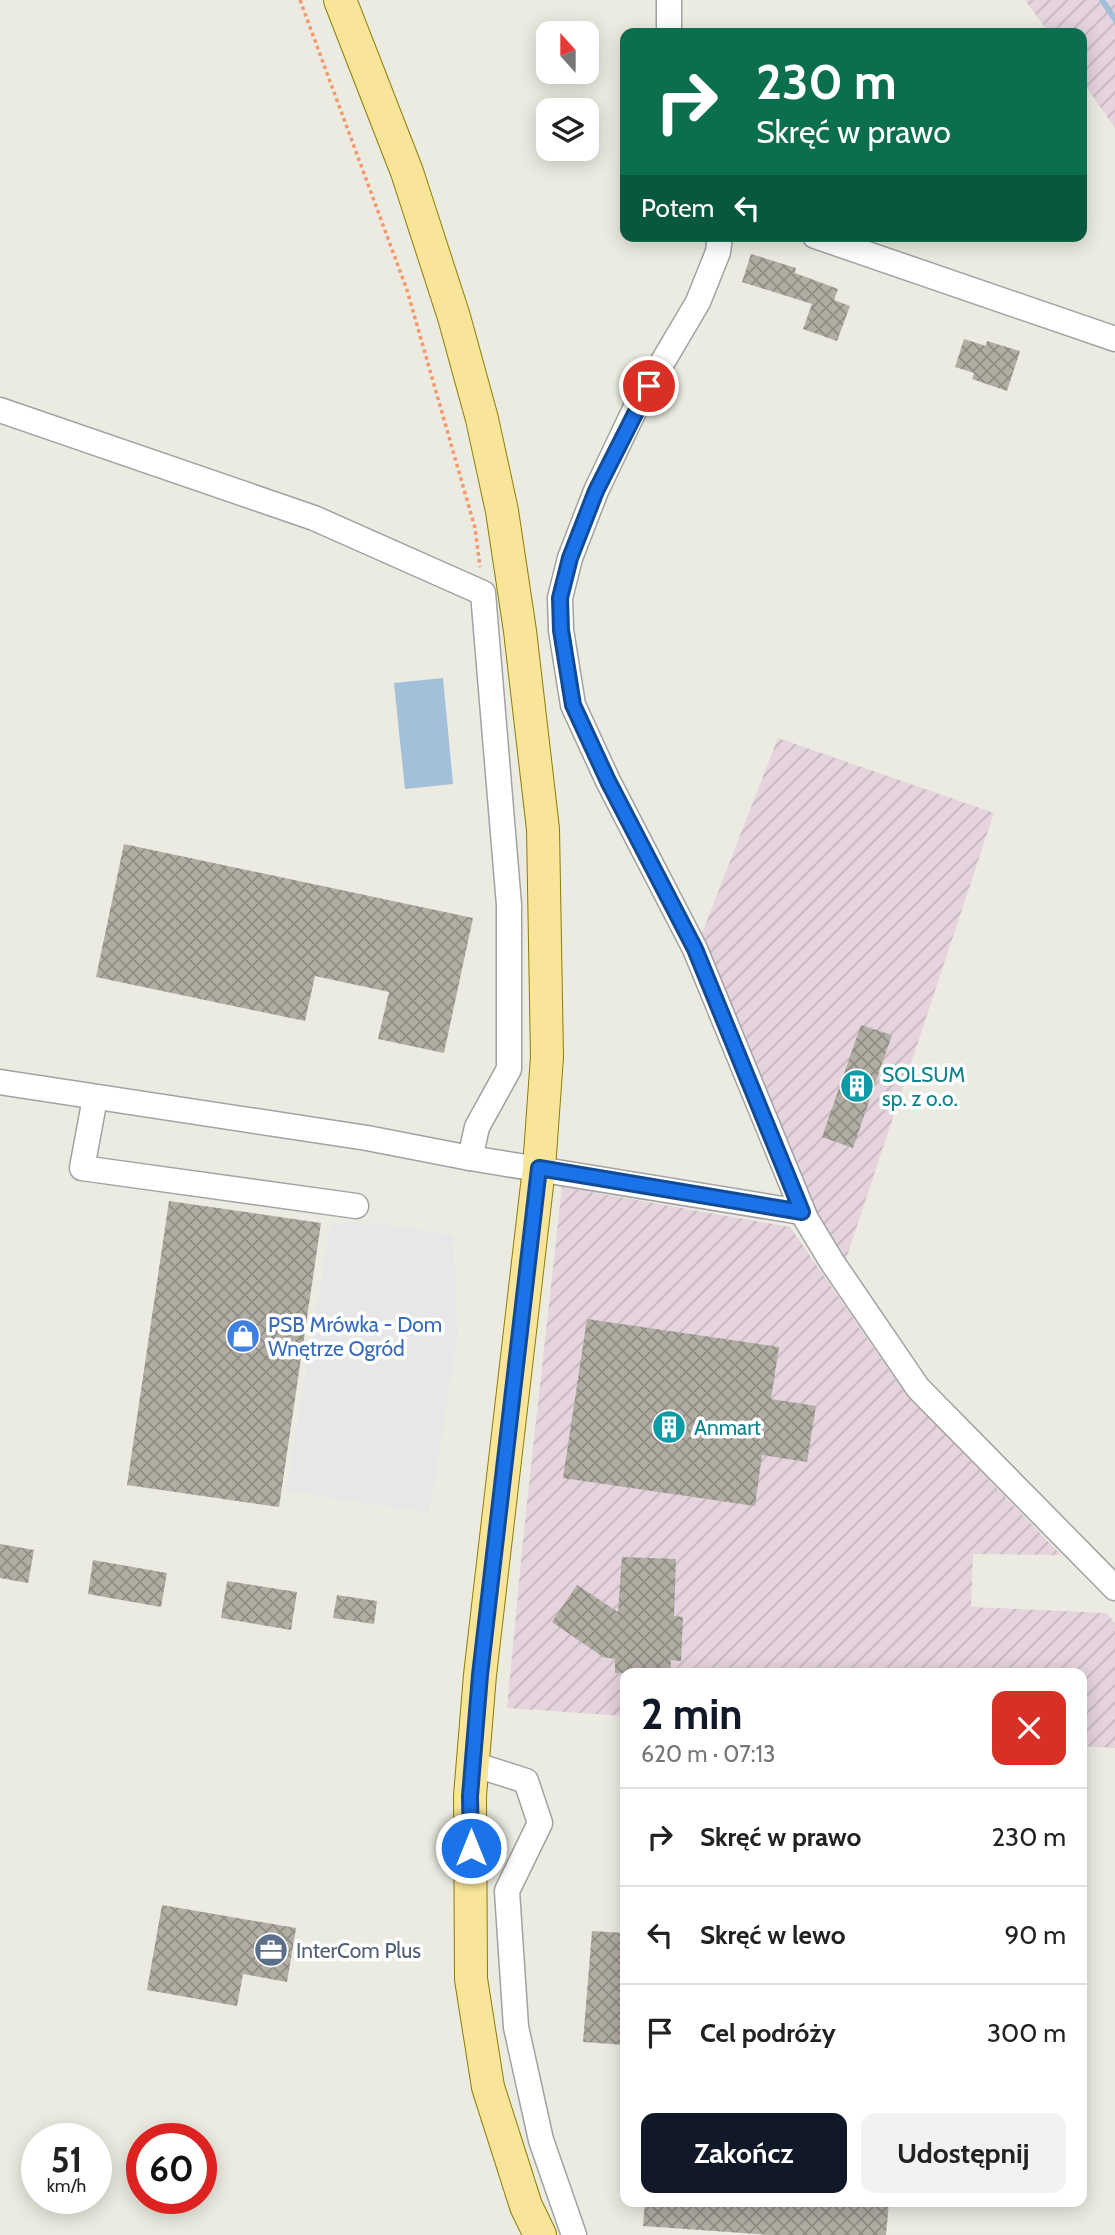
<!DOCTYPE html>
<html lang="pl">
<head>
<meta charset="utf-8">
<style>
  :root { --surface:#fff; --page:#f2f2f2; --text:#222; --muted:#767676; --line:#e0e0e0; --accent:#111827 }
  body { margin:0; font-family:Cabin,sans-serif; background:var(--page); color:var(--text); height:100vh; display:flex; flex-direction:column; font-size:26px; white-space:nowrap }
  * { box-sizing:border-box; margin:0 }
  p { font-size:23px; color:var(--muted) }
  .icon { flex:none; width:38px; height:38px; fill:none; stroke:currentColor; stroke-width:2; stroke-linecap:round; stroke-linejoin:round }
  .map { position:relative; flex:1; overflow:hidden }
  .details { position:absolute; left:620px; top:1668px; width:467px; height:539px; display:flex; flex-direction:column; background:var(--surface); border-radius:14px; box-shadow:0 4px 18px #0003 }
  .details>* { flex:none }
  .top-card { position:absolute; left:620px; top:28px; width:467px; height:214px; border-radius:14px; box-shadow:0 4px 18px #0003; background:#0b6e4f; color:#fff; overflow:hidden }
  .needle { width:46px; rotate:339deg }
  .tools { position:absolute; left:536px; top:21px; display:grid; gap:14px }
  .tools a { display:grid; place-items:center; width:63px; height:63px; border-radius:14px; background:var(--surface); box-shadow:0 4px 18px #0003; font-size:35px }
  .speed { position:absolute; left:21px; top:2123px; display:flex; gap:14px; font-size:35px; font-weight:700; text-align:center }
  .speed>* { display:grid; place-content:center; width:91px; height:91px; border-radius:50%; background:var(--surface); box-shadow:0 4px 18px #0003; line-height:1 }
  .speed small { font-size:18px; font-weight:400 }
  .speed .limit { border:10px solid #d22; background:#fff; color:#111 }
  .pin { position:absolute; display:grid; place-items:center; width:60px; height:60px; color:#fff; margin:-30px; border:4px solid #fff; border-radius:50%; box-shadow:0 2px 7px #0007 }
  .me { position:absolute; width:77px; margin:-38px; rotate:0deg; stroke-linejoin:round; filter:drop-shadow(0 0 5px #0008) }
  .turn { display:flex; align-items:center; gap:24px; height:147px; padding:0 21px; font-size:32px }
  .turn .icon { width:91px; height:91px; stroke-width:2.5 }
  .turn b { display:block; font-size:49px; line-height:60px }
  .then { display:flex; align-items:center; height:66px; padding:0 21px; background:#0003; gap:14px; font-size:26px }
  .round { display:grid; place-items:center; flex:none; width:74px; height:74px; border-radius:14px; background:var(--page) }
  .summary { display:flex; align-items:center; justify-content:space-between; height:119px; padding:0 21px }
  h1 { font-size:42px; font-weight:700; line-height:52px; color:var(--accent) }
  .action { display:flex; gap:14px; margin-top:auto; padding:14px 21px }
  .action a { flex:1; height:80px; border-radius:14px; background:var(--accent); color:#fff; font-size:28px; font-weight:700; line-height:80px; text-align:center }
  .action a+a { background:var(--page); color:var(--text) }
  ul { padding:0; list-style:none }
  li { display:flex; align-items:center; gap:21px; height:98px; padding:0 21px; border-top:2px solid var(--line) }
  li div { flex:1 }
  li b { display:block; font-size:26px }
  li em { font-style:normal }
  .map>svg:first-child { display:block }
  .industrial { fill:url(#industrial-furrows) }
  .parking { fill:#e7e7e7 }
  .water { fill:#a2c0d9 }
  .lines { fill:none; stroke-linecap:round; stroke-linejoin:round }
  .stream { stroke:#a2c0d9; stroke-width:6 }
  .building { fill:url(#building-cross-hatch) }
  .minor-casing { stroke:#a2a2a2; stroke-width:27 }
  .major-casing { stroke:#8c7e05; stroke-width:34 }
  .path { stroke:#f4986a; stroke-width:3.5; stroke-dasharray:3.5 3.5; stroke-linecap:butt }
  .minor { stroke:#fff; stroke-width:24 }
  .major { stroke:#f8e59a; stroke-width:32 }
  .route-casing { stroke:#114b97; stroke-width:18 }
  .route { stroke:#1a73e8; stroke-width:12 }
  .labels { text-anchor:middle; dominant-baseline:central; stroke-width:7; stroke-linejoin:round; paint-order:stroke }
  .culture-label { font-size:21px; fill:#0d838f; stroke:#fff; text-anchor:start }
  .shop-label { font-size:21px; fill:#366cbe; stroke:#fff; text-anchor:start }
  .service-label { font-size:21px; fill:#4e5e75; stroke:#fff; text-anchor:start }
</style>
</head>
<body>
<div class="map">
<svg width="1115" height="2235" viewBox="0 0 1115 2235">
  <defs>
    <pattern id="industrial-furrows" width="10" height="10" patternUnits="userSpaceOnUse" patternTransform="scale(1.75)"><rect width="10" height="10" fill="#e5d3dd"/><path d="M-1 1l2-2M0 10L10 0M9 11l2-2" fill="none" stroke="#c4b5bd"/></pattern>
    <pattern id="building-cross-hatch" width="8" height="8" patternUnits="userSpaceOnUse" patternTransform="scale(1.75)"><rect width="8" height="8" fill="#b1ada3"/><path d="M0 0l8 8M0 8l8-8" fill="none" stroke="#8f8c84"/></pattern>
  </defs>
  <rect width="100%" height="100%" fill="#ecebe1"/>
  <g class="industrial">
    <path d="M1025,0H1115V128L1082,81V33H1049Z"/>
    <path d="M778,738L994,813L842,1271L802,1186L699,941Z"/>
    <path d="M562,1187L790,1227L905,1393L1061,1555L973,1554L971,1607L1106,1613L1115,1623V1748L1082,1746V1673H625V1716L507,1708L524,1530Z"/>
  </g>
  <path class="parking" d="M368,1222L453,1235L458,1334L429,1513L286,1491L331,1224Z"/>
  <path class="water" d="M443,678L453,784L405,789L394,683Z"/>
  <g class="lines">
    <path class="stream" d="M1102,0L1115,19"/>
  </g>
  <g class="building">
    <path d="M751,254L796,268L795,273L838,289L834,300L850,306L837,341L803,329L812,304L742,282Z"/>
    <path d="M964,339L986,346L987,341L1020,351L1007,391L972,379L974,373L955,367Z"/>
    <path d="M124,844L473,918L444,1053L378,1039L389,992L315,976L305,1021L96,977Z"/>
    <path d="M861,1025L892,1035L853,1148L822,1137Z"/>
    <path d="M169,1201L321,1223L279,1507L127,1485Z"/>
    <path d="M587,1319L779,1347L771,1399L816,1406L807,1462L762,1455L755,1506L563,1478Z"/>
    <path d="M0,1544L34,1550L28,1583L0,1578Z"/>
    <path d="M622,1557L676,1559L674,1616L683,1617L681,1661L671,1660L670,1673H615V1659L603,1657L552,1622L577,1585L618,1612Z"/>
    <path d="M93,1560L167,1573L161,1607L88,1594Z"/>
    <path d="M227,1581L297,1592L291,1630L221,1618Z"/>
    <path d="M337,1595L377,1601L374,1624L333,1618Z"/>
    <path d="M162,1905L296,1928L287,1982L243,1974L237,2006L147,1990Z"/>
    <path d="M592,1931L625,1933V2045L583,2042Z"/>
    <path d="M645,2202H889L886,2235H770L643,2226Z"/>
  </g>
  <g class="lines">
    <g class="minor-casing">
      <g id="minor">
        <path d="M669,0V33"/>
        <path d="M720,236L718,252L698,302L636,407L596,491L570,558L560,598L561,630L573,705L608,781L695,949L806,1219L832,1262L918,1388L1115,1588"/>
        <path d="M815,236L1115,339"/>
        <path d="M0,410L314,518L483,593L509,905V1069L477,1127L470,1158"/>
        <path d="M0,1082L367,1138L470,1158L801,1212"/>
        <path d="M95,1098L82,1168L356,1206"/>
        <path d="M473,1764L526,1781L540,1823L507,1891L516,2027L541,2140L574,2235"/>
      </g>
    </g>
    <g class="major-casing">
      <path id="major" d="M340,0L407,172L454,317L482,419L502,511L520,631L543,829L547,1057L539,1168L480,1675L470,1796L471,1979L488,2087L526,2206L540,2235"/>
    </g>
    <path class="path" d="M300,0L407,290L475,528L480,567"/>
    <use href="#minor" class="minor"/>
    <use href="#major" class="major"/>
  </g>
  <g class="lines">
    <g class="route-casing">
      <path id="route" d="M471,1848L470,1796L480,1675L539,1168L802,1212L695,949L608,781L573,705L561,630L560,598L570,558L596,491L649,386"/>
    </g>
    <use href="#route" class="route"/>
  </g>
  <defs>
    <g id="building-disc" transform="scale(1.75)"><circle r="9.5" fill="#0f9aa8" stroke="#fff"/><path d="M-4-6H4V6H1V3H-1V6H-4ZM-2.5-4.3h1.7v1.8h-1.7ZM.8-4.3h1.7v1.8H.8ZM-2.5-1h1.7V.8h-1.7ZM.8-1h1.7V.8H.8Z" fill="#fff"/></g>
    <g id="shop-disc" transform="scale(1.75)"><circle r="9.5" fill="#3f7fe0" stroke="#fff"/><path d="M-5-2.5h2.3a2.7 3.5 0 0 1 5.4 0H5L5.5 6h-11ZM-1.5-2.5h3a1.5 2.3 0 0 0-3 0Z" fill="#fff"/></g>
    <g id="office-disc" transform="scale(1.75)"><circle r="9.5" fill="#5c6f8a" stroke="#fff"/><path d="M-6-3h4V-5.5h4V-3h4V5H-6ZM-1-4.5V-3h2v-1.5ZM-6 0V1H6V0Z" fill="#fff"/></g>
  </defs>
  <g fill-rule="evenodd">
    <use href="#building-disc" x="857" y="1086"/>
    <use href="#shop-disc" x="243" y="1336"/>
    <use href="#building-disc" x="669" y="1427"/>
    <use href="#office-disc" x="271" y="1950"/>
  </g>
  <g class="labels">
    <g class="culture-label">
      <text x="882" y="1074">SOLSUM<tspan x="882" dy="24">sp. z o.o.</tspan></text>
      <text x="694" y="1427">Anmart</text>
    </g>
    <g class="shop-label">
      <text x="268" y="1324">PSB Mrówka - Dom<tspan x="268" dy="24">Wnętrze Ogród</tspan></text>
    </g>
    <g class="service-label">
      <text x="296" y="1950">InterCom Plus</text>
    </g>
  </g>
</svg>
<div class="tools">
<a><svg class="needle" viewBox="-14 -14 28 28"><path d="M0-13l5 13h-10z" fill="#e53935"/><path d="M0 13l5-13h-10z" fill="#767676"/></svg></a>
<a><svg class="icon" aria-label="layers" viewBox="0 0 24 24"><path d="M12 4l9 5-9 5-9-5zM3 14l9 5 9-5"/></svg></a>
</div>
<div class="speed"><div>51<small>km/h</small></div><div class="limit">60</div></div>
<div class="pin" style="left:649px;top:386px;background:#d93025"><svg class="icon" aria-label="arrive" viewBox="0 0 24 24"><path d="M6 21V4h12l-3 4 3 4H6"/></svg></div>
<svg class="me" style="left:471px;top:1848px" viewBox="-20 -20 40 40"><circle r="17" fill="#1a73e8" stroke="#fff" stroke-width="3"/><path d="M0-11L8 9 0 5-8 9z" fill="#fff"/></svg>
<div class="top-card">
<div class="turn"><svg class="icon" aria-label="right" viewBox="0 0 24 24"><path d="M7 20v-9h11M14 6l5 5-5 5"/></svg><div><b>230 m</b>Skręć w prawo</div></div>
<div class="then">Potem<svg class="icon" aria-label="left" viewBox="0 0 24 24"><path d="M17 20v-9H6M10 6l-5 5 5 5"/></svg></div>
</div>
<section class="details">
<div class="summary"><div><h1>2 min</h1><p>620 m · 07:13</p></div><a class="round" style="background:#d93025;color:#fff"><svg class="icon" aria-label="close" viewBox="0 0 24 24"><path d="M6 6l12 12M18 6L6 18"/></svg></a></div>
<ul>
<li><svg class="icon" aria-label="right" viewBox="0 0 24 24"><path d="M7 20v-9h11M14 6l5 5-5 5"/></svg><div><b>Skręć w prawo</b></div><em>230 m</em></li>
<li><svg class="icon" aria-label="left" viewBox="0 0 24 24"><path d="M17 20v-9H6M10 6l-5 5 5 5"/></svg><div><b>Skręć w lewo</b></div><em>90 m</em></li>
<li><svg class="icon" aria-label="arrive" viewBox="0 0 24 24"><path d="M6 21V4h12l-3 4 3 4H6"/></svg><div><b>Cel podróży</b></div><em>300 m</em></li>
</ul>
<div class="action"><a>Zakończ</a><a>Udostępnij</a></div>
</section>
</div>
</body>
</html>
